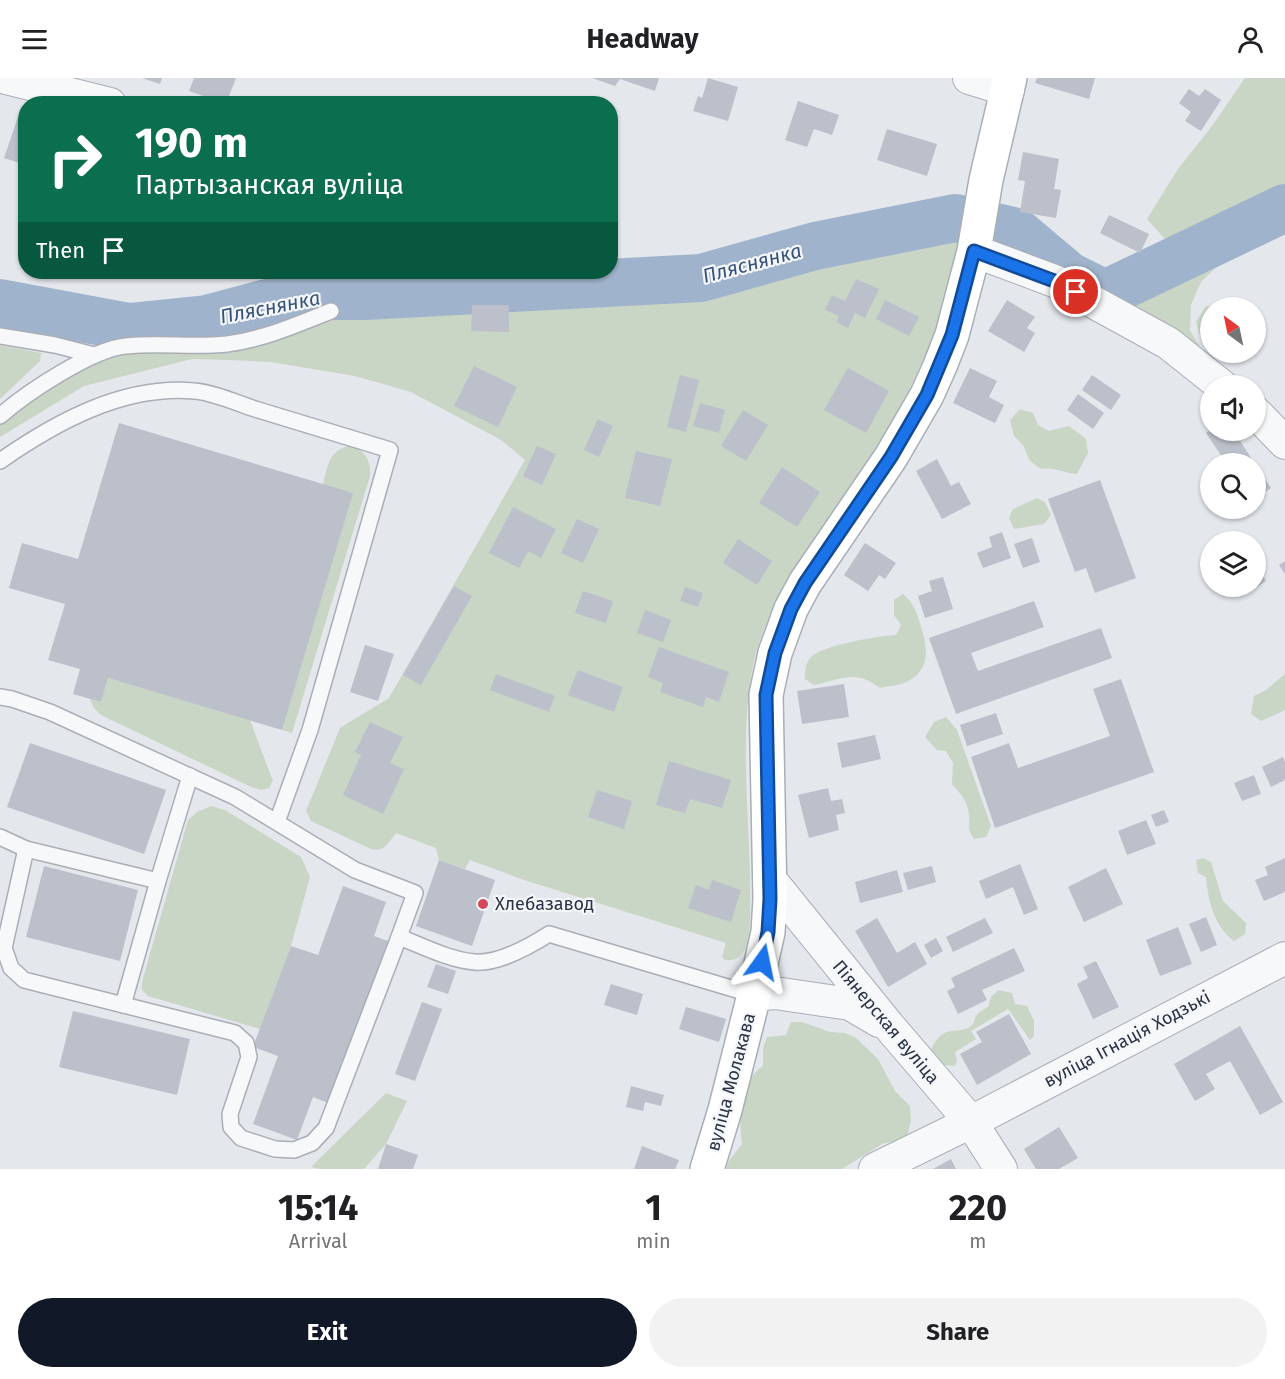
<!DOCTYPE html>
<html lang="en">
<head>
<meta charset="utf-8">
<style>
  :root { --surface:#fff; --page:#f2f2f2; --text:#202124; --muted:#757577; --accent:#111827 }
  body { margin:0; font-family:"Fira Sans",sans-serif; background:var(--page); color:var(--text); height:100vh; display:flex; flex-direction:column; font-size:22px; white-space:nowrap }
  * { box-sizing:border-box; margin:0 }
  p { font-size:20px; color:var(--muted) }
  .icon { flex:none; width:33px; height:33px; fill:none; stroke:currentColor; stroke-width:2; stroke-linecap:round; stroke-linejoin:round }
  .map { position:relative; height:1091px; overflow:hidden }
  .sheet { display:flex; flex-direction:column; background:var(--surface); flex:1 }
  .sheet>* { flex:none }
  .top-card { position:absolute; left:18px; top:18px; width:600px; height:183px; border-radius:24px; box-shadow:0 2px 4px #0004; background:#0b6e4f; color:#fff; overflow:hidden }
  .needle { width:39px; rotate:327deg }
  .controls { position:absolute; left:1200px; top:219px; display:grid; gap:12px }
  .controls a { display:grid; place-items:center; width:66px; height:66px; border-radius:50%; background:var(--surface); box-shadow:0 2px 4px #0004; font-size:30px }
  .pin { position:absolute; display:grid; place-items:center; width:51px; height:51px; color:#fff; margin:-26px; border:3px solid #fff; border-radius:50%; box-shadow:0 2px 6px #0007 }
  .me { position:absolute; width:66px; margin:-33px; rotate:12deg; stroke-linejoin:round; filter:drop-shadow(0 0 4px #0008) }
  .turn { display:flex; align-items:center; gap:21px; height:126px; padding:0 18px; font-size:27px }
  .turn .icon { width:78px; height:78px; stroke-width:2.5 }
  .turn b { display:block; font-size:42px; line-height:51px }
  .then { display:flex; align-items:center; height:57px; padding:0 18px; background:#0003; gap:12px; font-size:22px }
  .eta { display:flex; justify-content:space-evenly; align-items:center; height:102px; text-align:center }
  .eta b { font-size:36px; font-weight:700; line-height:42px }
  .primary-button { display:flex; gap:12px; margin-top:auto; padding:12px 18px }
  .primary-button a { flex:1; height:69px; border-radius:36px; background:var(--accent); color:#fff; font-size:24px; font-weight:700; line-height:69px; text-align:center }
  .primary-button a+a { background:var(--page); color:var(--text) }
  header { display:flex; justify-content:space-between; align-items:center; height:78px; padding:0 18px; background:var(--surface); font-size:27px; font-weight:700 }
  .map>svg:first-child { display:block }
  .green { fill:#c9d6c5 }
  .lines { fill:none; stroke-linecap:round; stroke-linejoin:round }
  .river { stroke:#9fb4cc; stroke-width:48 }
  .building { fill:#bbc0ca }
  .service-casing { stroke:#a9aeb7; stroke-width:18 }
  .minor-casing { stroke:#a9aeb7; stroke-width:34 }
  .secondary-casing { stroke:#a9aeb7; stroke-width:36 }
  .service { stroke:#f7f8fa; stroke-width:15 }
  .minor { stroke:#f7f8fa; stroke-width:32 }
  .secondary { stroke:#fff; stroke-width:33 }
  .route-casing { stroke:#114b97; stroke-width:15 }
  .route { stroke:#1a73e8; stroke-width:10 }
  .poi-dot { fill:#d1495b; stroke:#f4f6f9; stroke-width:2 }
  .labels { text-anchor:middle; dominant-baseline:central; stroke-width:4.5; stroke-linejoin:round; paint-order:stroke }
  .poi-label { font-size:18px; fill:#2b3445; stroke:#f4f6f9; text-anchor:start }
  .street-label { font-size:18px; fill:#2b3445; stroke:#f4f6f9 }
  .water-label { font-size:20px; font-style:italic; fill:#34527a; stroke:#f4f6f9 }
</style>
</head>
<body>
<header><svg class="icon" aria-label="menu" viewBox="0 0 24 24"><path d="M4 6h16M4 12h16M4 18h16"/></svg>Headway<svg class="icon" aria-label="person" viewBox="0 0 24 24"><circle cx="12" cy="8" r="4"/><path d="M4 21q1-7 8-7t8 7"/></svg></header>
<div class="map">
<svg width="1285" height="1091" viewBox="0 0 1285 1091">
  <rect width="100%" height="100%" fill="#e4e7ec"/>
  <g class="green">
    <path d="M1245,0H1285V148L1231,175L1201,204L1191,227L1190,253L1210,283L1245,307H1241L1185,267L1010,177L1000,166L1001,150L1017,154L1069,198L1105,216L1145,197L1166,162L1147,141L1178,91L1212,48Z"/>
    <path d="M955,140L961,141C959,165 953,188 946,212C942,226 939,241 934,255C916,305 885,359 856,404C842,425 825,445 810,466C786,500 759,551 752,593C740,661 749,733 750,801C750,817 752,856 746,869C742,879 736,883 725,882L722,879L726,865L524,802L470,782L465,791L439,782L436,770L396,755C388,765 385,774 371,771L311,743L306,733L340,650L389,620L525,382L501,362L411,314L355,298L270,284L229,282L192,281L84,308L0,359V338L94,277L225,266L331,233L370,226L373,218L701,200L815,168Z"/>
    <path d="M1206,228L1222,229L1210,230V262L1201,260L1196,244Z"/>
    <path d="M0,267L41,275L40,283L0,321Z"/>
    <path d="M1020,331L1033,335L1038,347L1049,353L1069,348L1086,361L1088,375L1077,396C1063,395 1056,389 1041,391L1030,383L1023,367L1014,358L1010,342Z"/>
    <path d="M349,368C365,371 371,382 370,398L292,655L282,652L323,406C328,388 328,373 349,368Z"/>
    <path d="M1037,420L1045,424L1051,437L1044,446L1014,451L1009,440L1013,431Z"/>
    <path d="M903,516C914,525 917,535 921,549C928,571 931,594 904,605C897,608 888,608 880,610C856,591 842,601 814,607L805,601C805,594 805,585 811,579C823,567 878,558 896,557L901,547L894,537V522Z"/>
    <path d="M1285,596V632L1261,643L1251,636L1254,618L1266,612Z"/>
    <path d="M108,600L250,642L273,703L269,710L261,712L251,709L101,637L94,630L90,621L101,624Z"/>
    <path d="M946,639L957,652L991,748L986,759L974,761C966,749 970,749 969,737C968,724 961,716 952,706L953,685L946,673L937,672L925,659L934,644Z"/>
    <path d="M211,728L225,732L301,779L310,799L291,868L260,951L148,918L142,912V904L188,742L197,734Z"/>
    <path d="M1203,780L1211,784L1223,823L1246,845L1245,856L1234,863C1214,848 1208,823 1206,799L1198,795L1196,782Z"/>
    <path d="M998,912L1012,915L1015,926L1027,928L1034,943V958L1030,962L1008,931L971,953L976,961L955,974L957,982L955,988L943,987L931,972C944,942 960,960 973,946C974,945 975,939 976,938C979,934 984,931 988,929L991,919Z"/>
    <path d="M791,944H802L830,954L845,955L856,960L878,981L895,1013L910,1028L911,1042L908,1056L895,1063L882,1066L842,1091H726L729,1083L742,1066C739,1039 738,1004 763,988V970L767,959L786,957Z"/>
    <path d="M386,1015L407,1023L386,1066L364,1091H320L311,1089Z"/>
  </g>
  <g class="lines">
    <path class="river" d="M0,225L129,249L207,241L267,225L322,218H365L701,200L815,168L955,140L1017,154L1069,198L1105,216L1285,130"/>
  </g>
  <g class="building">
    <path d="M142,0H162L160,6Z"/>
    <path d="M194,0H236L226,26L189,13Z"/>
    <path d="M592,0H659L655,13L620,1L615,8Z"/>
    <path d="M708,0L738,9L728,43L693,33L698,18L702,20Z"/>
    <path d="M1037,0H1095L1089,21L1035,5Z"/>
    <path d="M1189,11L1199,18L1205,11L1221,22L1201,53L1185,43L1191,34L1179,25Z"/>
    <path d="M798,23L839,37L832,57L814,51L807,69L785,62Z"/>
    <path d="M18,39L26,41V87L4,80Z"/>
    <path d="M887,51L937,66L927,98L877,82Z"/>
    <path d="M1023,74L1059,81L1054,111L1061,112L1056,140L1020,134L1025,103L1018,102Z"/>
    <path d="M1109,137L1149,156L1140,175L1100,155Z"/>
    <path d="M856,201L879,211L865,240L855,235L848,250L836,244L839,238L825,232L832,217L845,223Z"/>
    <path d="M885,222L919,239L909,258L876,241Z"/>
    <path d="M1007,222L1035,239L1027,250L1035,255L1024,274L988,253Z"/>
    <path d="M472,227H509V254L471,253Z"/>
    <path d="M474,288L517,309L498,349L454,328Z"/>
    <path d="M848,290L889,313L866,355L824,332Z"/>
    <path d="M970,290L997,303L989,319L1004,327L995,345L953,325Z"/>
    <path d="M680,297L699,302L686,354L667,349Z"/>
    <path d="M1092,297L1121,317L1111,332L1082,312Z"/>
    <path d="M1078,316L1104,335L1093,351L1067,332Z"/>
    <path d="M700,325L725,332L719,355L693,348Z"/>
    <path d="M743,332L768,347L746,383L721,368Z"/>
    <path d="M598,341L613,348L599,379L584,372Z"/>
    <path d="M119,345L353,415L282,652L108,600L101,624L73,616L80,591L48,582L65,526L9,510L22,465L78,481Z"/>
    <path d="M1210,352H1233L1255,386H1227L1206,355Z"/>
    <path d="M537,368L556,376L542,407L523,398Z"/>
    <path d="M636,373L672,381L660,428L625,420Z"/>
    <path d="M937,381L951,408L959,404L971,426L942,441L916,393Z"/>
    <path d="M1256,387L1271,410L1256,420Z"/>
    <path d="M782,389L820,414L797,449L759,425Z"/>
    <path d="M1100,402L1136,500L1095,515L1086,490L1075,494L1048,421Z"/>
    <path d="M513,429L556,451L541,480L528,473L519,490L489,475Z"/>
    <path d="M1227,430H1239L1230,436Z"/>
    <path d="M577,441L599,451L583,485L561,475Z"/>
    <path d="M1002,454L1011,480L983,490L977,475L992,469L989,459Z"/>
    <path d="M1032,460L1040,484L1023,490L1014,466Z"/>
    <path d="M738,461L772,483L757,507L723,485Z"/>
    <path d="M865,465L896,485L885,501L879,497L868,513L844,497Z"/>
    <path d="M1285,483V496L1279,487Z"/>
    <path d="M1256,486L1266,503L1241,519L1235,508H1256Z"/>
    <path d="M943,499L953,531L925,540L918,518L932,513L929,503Z"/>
    <path d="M454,508L472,518L421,607L403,597Z"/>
    <path d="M685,509L703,515L698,529L680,523Z"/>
    <path d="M583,513L613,523L606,545L575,535Z"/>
    <path d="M1034,523L1044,549L971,575L978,593L1101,550L1112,580L956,636L929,560Z"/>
    <path d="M645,532L671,542L663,564L637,555Z"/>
    <path d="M365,567L394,576L378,623L350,614Z"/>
    <path d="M659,569L729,594L719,624L706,619L703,629L660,614L663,605L648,599Z"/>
    <path d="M578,592L623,609L614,634L568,617Z"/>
    <path d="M496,596L555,618L549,634L490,612Z"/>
    <path d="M1121,601L1154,694L995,750L971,679L1009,665L1018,690L1110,658L1093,611Z"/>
    <path d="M844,606L849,639L802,646L797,613Z"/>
    <path d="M996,635L1003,656L967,668L960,647Z"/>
    <path d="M370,644L403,659L390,685L404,691L383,736L343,717L361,677L355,674Z"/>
    <path d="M875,657L881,681L842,690L837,665Z"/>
    <path d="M30,665L166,712L144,776L7,729Z"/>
    <path d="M1283,679L1285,684V702L1271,709L1262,689Z"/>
    <path d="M669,683L731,702L722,730L690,721L685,735L656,727Z"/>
    <path d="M1254,697L1261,716L1242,723L1234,705Z"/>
    <path d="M828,710L831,723L842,721L845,735L836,737L839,752L809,760L798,717Z"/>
    <path d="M597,712L632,723L624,751L588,739Z"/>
    <path d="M1164,732L1169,744L1156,749L1151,737Z"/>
    <path d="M1146,742L1156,766L1127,777L1118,753Z"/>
    <path d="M1285,780V814L1264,823L1255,802L1268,797L1265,789Z"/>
    <path d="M439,782L495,802L472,868L416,848Z"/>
    <path d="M1020,786L1038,831L1024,837L1013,809L986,821L979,803Z"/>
    <path d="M44,788L138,812L120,883L26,859Z"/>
    <path d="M932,788L936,804L908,812L903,795Z"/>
    <path d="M1106,790L1123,826L1084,844L1068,809Z"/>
    <path d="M897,792L903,814L860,825L855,804Z"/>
    <path d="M712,802L741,812L731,844L688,830L696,807L709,812Z"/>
    <path d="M343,808L386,824L374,858L388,863L328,1025L313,1019L297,1062L253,1046L278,978L253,969L291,868L318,877Z"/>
    <path d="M1206,839L1217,867L1201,874L1189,846Z"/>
    <path d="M877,840L897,875L915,864L927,886L888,909L855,853Z"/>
    <path d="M985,840L993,855L953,874L946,859Z"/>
    <path d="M1178,849L1192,886L1160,898L1146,862Z"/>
    <path d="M936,860L943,873L931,880L924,867Z"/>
    <path d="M1014,870L1025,893L982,912L987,922L958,936L947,913L955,909L951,900Z"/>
    <path d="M1096,883L1119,929L1093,941L1077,906L1088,900L1083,889Z"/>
    <path d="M436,886L456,893L448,916L427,909Z"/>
    <path d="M611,906L643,916L637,937L604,927Z"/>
    <path d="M422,924L442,931L415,1003L395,996Z"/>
    <path d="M686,929L726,941L719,964L679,951Z"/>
    <path d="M73,933L190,961L177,1017L59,989Z"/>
    <path d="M1009,936L1031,976L977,1007L960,976L982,964L976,954Z"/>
    <path d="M1240,948L1283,1024L1260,1037L1230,983L1206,996L1215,1011L1195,1023L1174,986Z"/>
    <path d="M631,1008L664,1017L661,1028L645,1024L643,1033L626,1029Z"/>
    <path d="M1059,1049L1078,1080L1059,1091H1036L1024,1071Z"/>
    <path d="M386,1066L418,1077L413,1091H378Z"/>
    <path d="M642,1068L679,1082L675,1091H634Z"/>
    <path d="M951,1081L956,1091H933Z"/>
  </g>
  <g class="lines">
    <g class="service-casing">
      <g id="service">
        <path d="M0,258L55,267L94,277"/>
        <path d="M0,338C26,315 92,271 126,268C159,264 194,270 227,266C264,261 296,247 331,233"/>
        <path d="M0,383C56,344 123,307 194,313C212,314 237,325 255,331C300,345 345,358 390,372L310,652L277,744"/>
        <path d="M0,619L12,621L50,634L235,719L355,792L415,815L399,859C423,868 449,882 475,884C499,886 530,868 549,856L754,917"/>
        <path d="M190,698L158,803L26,771L4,870L11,890L24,902L235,955L246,965L249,979L230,1036L231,1049L241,1060L275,1071L294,1072L312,1065L326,1050L399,859"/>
        <path d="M0,759L26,771"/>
        <path d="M123,927L158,803"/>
      </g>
    </g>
    <g class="minor-casing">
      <g id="minor">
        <path d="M6,0L110,26"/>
        <path d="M969,0L1008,12"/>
        <path d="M974,173L1057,204L1168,265L1222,308"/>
        <path d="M1256,335L1285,365"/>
        <path d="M769,800L888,947L971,1044L1001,1091"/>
        <path d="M754,917L775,915L850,926L879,943"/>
        <path d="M875,1091L971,1044L1285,880"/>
      </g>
    </g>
    <g class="secondary-casing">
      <path id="secondary" d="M707,1091L725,1032L754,917L768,854L770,821L766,617L775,575L791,531L805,505L891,379L927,317L940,288L952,257L974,173L986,102L1010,0"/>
    </g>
    <use href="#service" class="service"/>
    <use href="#minor" class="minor"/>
    <use href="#secondary" class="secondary"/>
  </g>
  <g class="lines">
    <g class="route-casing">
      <path id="route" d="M762,884L768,854L770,821L766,617L775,575L791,531L805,505L891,379L927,317L952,257L974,173L1057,204L1076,214"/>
    </g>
    <use href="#route" class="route"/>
  </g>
  <circle class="poi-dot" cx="483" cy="826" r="6"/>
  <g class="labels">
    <g class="poi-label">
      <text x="495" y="826">Хлебазавод</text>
    </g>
    <g class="street-label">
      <text transform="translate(886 944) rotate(50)">Піянерская вуліца</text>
      <text transform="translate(1127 961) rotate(-28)">вуліца Ігнація Ходзькі</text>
      <text transform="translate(731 1004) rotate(-75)">вуліца Молакава</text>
    </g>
    <g class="water-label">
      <text transform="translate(752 185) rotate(-15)">Пляснянка</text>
      <text transform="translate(270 229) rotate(-11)">Пляснянка</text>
    </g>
  </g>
</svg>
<div class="controls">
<a><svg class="needle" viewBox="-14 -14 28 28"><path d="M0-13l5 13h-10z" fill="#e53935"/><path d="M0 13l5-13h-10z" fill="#757577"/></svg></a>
<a><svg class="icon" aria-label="sound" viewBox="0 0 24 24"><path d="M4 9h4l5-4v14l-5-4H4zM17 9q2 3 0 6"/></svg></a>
<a><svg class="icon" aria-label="search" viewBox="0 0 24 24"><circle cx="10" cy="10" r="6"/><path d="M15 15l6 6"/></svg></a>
<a><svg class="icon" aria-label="layers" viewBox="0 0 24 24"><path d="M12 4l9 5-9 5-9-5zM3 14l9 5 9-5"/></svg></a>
</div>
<div class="pin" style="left:1076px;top:214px;background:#d93025"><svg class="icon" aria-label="arrive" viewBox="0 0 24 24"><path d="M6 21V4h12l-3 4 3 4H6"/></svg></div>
<svg class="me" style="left:762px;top:884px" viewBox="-20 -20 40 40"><path d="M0-17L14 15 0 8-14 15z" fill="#1a73e8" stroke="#fff" stroke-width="4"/></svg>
<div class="top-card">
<div class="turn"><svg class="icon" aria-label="right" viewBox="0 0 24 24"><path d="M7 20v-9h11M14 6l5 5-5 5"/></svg><div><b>190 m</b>Партызанская вуліца</div></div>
<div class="then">Then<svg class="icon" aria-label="arrive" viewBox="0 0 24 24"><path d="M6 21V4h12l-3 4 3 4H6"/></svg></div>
</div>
</div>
<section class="sheet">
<div class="eta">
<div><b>15:14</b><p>Arrival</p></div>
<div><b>1</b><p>min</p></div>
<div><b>220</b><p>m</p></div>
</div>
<div class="primary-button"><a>Exit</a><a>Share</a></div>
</section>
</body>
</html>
